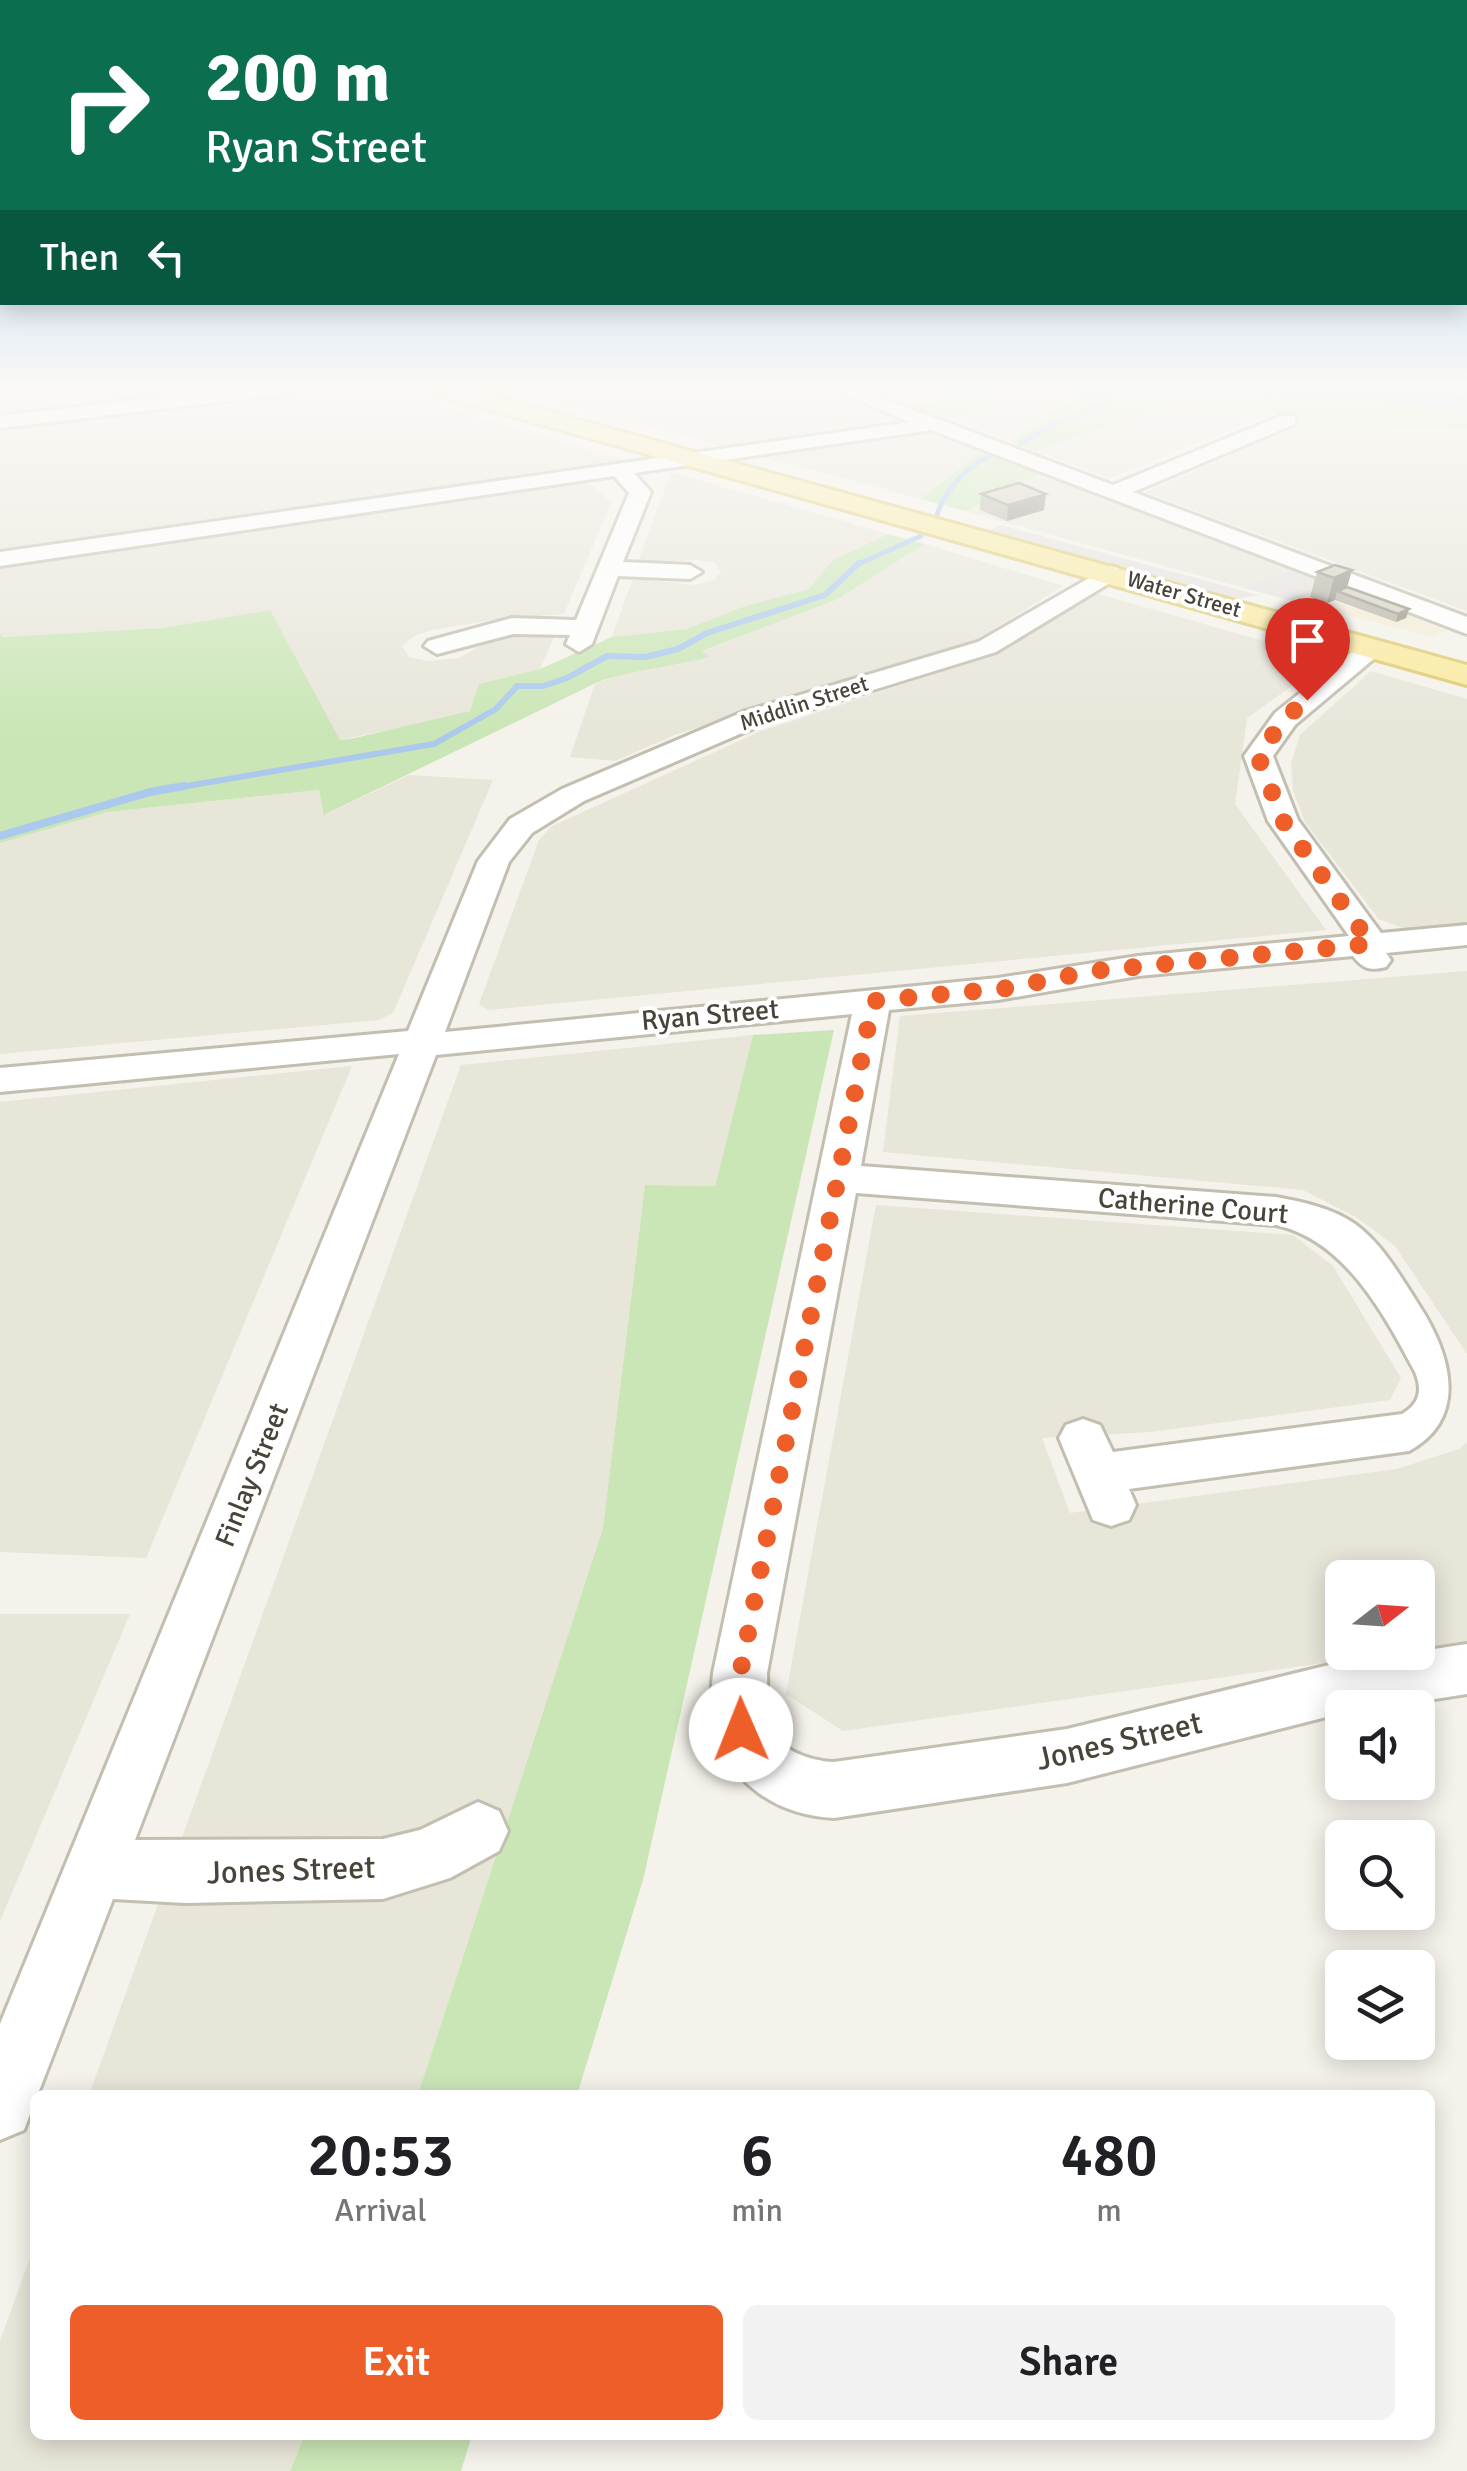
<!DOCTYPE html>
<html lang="en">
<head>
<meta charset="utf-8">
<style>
  :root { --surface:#fff; --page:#f2f2f2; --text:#202124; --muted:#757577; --accent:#ee5e28 }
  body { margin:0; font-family:Signika,sans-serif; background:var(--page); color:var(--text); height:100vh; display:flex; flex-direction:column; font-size:38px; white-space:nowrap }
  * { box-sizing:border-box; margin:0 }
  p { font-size:32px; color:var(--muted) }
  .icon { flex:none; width:55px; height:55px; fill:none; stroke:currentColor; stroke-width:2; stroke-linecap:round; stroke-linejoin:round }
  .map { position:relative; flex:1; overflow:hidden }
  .drawer { position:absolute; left:30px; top:2090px; width:1405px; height:350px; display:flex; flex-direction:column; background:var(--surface); border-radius:15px; box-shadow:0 5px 25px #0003 }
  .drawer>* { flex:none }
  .banner { position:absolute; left:0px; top:0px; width:1468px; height:305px; box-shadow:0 5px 25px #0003; background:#0b6e4f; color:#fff; overflow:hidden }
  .needle { width:65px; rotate:73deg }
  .tools { position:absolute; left:1325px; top:1560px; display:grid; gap:20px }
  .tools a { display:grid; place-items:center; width:110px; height:110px; border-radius:15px; background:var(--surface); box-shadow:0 5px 25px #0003; font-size:50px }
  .pin { position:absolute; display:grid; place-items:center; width:85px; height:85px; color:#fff; margin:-102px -42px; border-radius:50% 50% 50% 0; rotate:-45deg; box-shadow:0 0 10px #0007 }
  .pin .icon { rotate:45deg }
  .me { position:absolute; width:110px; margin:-55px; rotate:359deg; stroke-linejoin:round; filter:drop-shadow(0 0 8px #0008) }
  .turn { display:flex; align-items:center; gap:35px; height:210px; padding:0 40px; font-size:45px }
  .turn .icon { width:130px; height:130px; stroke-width:2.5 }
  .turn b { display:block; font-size:70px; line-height:85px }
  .then { display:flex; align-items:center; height:95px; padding:0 40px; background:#0003; gap:20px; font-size:38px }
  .eta { display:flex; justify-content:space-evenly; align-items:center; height:170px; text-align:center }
  .eta b { font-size:60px; font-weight:600; line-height:70px }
  .button { display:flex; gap:20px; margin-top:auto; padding:20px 40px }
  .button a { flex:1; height:115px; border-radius:15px; background:var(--accent); color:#fff; font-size:40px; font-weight:600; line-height:115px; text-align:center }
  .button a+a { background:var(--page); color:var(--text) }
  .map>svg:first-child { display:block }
  .residential { fill:#e8e5d9 }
  .commercial { fill:#f4ecd7 }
  .green { fill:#cae6b6 }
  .parking { fill:#e3e2de }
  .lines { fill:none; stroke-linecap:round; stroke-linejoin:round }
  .stream-far2 { stroke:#abc9ed; stroke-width:5 }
  .stream-far1 { stroke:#abc9ed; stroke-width:6 }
  .stream { stroke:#abc9ed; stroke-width:8 }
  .river { fill:#abc9ed; fill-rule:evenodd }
  .minor-casing { stroke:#c2beb0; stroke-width:6 }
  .major-casing { stroke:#deca6f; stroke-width:6 }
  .minor { fill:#fff; fill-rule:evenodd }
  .major { fill:#f9ea9f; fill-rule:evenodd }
  .wall { fill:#b7b3a5 }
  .shaded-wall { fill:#959286 }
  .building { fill:#d5d0c0; stroke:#959286; stroke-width:2.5 }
  .route { stroke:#ee5e28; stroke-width:18; stroke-dasharray:0 32.4 }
  .labels { text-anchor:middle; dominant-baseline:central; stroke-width:8; stroke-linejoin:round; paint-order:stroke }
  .far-street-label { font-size:22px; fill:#484439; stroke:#fff }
  .street-label { font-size:28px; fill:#484439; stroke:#fff }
  .near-street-label { font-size:32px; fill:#484439; stroke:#fff }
</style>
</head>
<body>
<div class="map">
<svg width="1467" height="2471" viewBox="0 0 1467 2471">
  <rect width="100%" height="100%" fill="#f4f2ea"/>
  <g class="residential">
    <path d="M0,388H235L0,415Z"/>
    <path d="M340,388H374L626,460L0,549V429Z"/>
    <path d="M505,388H813L897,420L723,446Z"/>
    <path d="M1011,396L1076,398L1010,441L949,419Z"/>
    <path d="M1170,403L1284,407L1111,478L1035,451Z"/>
    <path d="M1320,422L1467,430V611L1145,492L1307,423Z"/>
    <path d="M928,432L980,452L921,499L763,457Z"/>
    <path d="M671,472L888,534L834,560L809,589L745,606L687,629L612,637L633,578L694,585L714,580L721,572L715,563L696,560L646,563L639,559Z"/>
    <path d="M1040,474L1290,570L1244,588L965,511Z"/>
    <path d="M589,482L611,503L564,614L499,619L432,630L414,636L402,646L409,657L429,661L459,658L499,634L555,635L540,669L479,684L470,711L440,720L339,740L269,610L162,628L2,637L0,632V568Z"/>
    <path d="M925,544L1063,586L974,641L922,660L677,734L615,761L570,757L595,684L628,672L708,657L701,652L836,600Z"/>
    <path d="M1095,593L1320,657L1325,662L1247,718L1235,804L1326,930L488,1010L479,1004L539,840L552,826L761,731L1004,651Z"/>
    <path d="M1371,671L1467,699V924L1406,929L1379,919L1305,822L1293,790L1291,763L1300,735Z"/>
    <path d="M409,775L493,780L393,1013L379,1020L0,1054V843L107,812L319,790L325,815Z"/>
    <path d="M1467,971V1354L1395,1246L1356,1217L1303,1190L883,1152L900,1016Z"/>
    <path d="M753,1035L715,1186L645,1185L603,1528L418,2095H89L461,1065Z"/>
    <path d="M352,1066L146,1558L0,1552V1102Z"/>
    <path d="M876,1205L1293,1235L1333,1266L1401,1378L1390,1400L1150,1432L1042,1438L1070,1513L1397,1469L1459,1449L1467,1442V1642L1418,1649V1578H1342V1652L1393,1653L843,1731L786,1694Z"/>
    <path d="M0,1614H130L0,1921Z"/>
    <path d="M35,2244V2435H305L290,2471H0V2341Z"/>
  </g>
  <path class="commercial" d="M1332,586L1447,630L1432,637L1293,601Z"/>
  <g class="green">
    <path d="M940,388H1467V429L1307,423L1272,412L1280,407L1170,403L1035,451L1010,441L1074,398L1011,396L949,419L914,406L955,395Z"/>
    <path d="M980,452L1040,474L965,511L921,499Z"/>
    <path d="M888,534L925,544L836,600L702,651L709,657C671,667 635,669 598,682L324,815L319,790L107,812L0,843V632L3,637L162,628L270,610L340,740L355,738L470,711L479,684L540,669L612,637L687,629L745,606L809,589L833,560Z"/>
    <path d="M834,1030L643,1880L577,2095H418L603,1528L645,1185L715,1186L753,1035Z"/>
    <path d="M305,2435H472L461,2471H290Z"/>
  </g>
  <g class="parking">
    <path d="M1001,525L1258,595L1237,599L1003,534L984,533Z"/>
    <path d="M1290,570L1332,586L1293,601L1244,588Z"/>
  </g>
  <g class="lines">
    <g class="stream-far2">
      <path d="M1076,388L1089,392"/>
      <path d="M1020,444L1050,426L1108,403L1099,396"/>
      <path d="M936,519C942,492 969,464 995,453"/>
      <path d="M856,565L921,536"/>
    </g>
    <path class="stream-far1" d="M169,789L434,744L496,709L517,686H543L567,678L607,656L645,657L678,649L707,633L825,595L859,563"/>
    <path class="stream" d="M0,836L150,792L184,786"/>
    <path class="river" d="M1272,388H1399L1467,397V413L1366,399L1285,396Z"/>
    <g class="minor-casing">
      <g id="minor">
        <path d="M240,388H296L287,394L0,428V416Z"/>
        <path d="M829,388H855L1113,485L1281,416H1295V424L1133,492L1467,617V634L931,430L634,473L651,492L623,562L690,565L702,572L690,579L618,576L592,644L579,652L566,644L570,635L513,634L437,654L424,646L428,641L512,618L576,620L629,493L614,476L0,566V552L910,422Z"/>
        <path d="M1110,566L1118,568L1122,573L1118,578L996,652L763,724L584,801L532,833L509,862L445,1032L998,978L1138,956L1349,936L1268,821L1244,756L1275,713L1364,642H1382L1386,647L1382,652L1295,725L1273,756L1298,820L1381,933L1467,925V945L1386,953L1391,960L1386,967C1370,971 1363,969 1353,956L1138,976L998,1000L889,1010L861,1166L1276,1197C1303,1202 1332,1208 1355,1224C1382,1244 1399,1274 1417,1302C1454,1358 1467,1419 1409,1451L1129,1489L1136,1505L1129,1520L1111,1526L1093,1520L1059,1438L1066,1425L1083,1419L1100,1425L1113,1452L1402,1414C1419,1404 1423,1391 1415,1372C1384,1314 1345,1240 1276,1225L856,1193L767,1673C768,1688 765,1708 768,1722C775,1750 810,1761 834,1762L1067,1729L1329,1665L1467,1644V1694L1377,1708H1342V1713L1067,1783L834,1818C776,1815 731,1784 713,1727C708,1711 712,1690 713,1673L852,1014L436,1055L135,1840L383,1839L420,1830L478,1802L499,1811L508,1831L499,1851L450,1878L383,1899L185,1903L113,1899L24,2130L0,2140V2024L399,1054L0,1092V1068L408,1031L478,861L510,819L562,789L743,712L978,642Z"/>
      </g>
    </g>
    <g class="major-casing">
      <path id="major" d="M427,388H463L1467,665V685L430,393Z"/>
    </g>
    <use href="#minor" class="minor"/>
    <use href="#major" class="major"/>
  </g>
  <g class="wall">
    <path d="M981,494L1044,510L1007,521L980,510Z"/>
    <path d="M1352,570L1347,587L1409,609L1406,618L1396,622L1335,600L1327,603L1310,597L1317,572Z"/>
  </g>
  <g class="shaded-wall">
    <path d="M1046,494L1044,510L1007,521L1008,505Z"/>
    <path d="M1352,570L1345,594L1337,591L1335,600L1327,603L1334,578Z"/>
    <path d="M1409,609L1406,618L1396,622L1398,614Z"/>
  </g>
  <g class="building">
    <path d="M1019,483L1046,494L1008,505L981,494Z"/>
    <path d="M1335,565L1352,570L1334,578L1317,572Z"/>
    <path d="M1347,587L1409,609L1398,614L1337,591Z"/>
  </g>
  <linearGradient id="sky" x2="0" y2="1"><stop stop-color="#8fbcea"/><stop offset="0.53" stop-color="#faf9f6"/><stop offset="1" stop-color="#faf9f6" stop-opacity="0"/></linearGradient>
  <rect width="1467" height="734" fill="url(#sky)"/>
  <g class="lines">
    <path class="route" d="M741,1730L740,1674L873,1001L1008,988L1093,971L1371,944L1283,821L1258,756L1285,718L1307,700"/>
  </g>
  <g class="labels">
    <g class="far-street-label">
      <text transform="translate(1184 594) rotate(16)">Water Street</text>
      <text transform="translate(804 703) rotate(-18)">Middlin Street</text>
    </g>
    <g class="street-label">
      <text transform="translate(710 1015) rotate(-5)">Ryan Street</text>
      <text transform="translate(1193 1206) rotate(5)">Catherine Court</text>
      <text transform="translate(252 1475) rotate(-68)">Finlay Street</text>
    </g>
    <g class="near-street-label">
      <text transform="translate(1119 1741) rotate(-13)">Jones Street</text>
      <text transform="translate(291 1870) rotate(-2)">Jones Street</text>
    </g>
  </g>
</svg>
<div class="tools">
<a><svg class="needle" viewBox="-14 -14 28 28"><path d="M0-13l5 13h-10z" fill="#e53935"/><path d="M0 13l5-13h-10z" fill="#757577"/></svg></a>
<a><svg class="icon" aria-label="sound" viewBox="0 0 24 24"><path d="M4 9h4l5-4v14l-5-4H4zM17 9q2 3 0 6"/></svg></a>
<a><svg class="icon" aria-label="search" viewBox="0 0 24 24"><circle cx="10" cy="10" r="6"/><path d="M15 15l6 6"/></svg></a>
<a><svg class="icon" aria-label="layers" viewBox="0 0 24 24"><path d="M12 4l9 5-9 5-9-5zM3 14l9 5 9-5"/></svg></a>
</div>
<div class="pin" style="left:1307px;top:700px;background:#d93025"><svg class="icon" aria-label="arrive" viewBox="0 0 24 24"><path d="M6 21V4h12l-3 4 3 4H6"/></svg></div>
<svg class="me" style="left:741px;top:1730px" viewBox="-20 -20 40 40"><circle r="19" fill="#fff"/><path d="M0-13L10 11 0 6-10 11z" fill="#ee5e28"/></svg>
<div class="banner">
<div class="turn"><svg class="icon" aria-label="right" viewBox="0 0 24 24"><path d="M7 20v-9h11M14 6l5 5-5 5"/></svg><div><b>200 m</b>Ryan Street</div></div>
<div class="then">Then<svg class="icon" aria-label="left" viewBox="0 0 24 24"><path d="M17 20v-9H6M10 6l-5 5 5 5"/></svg></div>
</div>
<section class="drawer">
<div class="eta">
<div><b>20:53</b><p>Arrival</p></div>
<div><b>6</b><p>min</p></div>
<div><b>480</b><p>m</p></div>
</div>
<div class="button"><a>Exit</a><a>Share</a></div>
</section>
</div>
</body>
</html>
